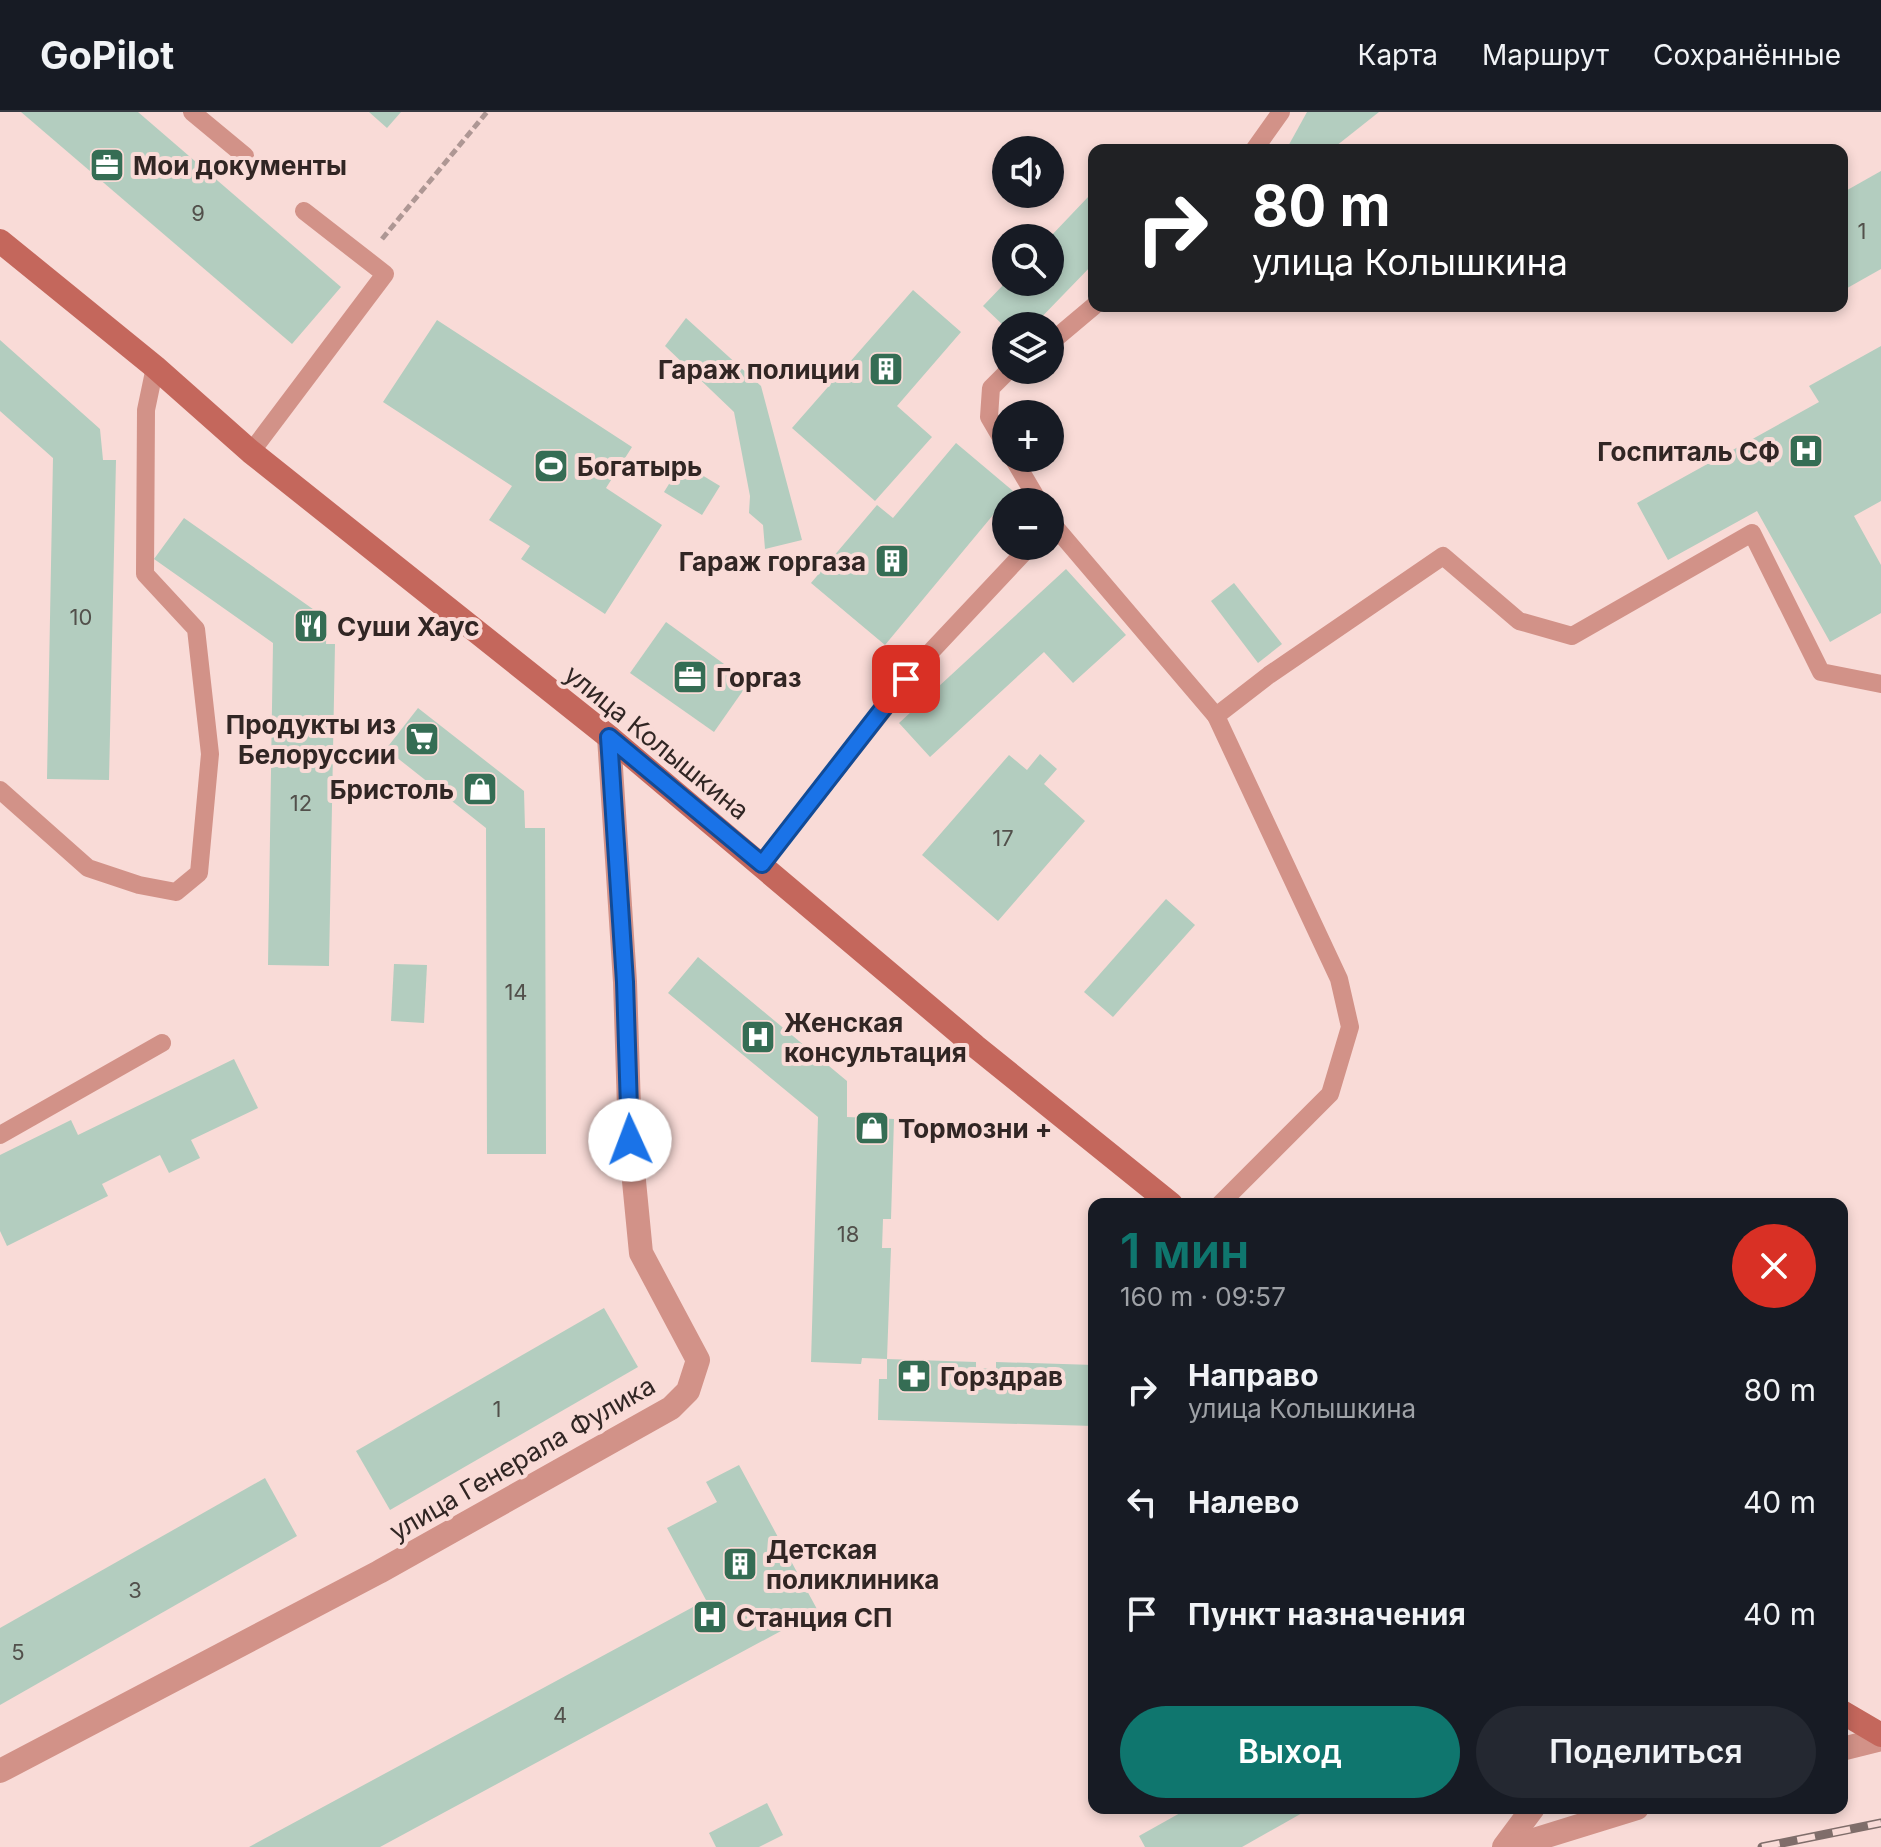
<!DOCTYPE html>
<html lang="ru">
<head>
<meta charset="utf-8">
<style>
  :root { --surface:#171b24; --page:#242831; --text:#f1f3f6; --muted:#9ea1a6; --line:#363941; --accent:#0f766e }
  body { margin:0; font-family:Inter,sans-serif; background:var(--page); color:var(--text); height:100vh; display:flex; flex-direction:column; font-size:30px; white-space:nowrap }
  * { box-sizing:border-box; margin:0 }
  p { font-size:26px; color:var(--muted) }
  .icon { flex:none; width:44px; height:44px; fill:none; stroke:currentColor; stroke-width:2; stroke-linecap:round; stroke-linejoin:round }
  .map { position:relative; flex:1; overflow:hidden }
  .side { position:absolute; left:1088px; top:1086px; width:760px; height:616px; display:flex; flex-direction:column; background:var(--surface); border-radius:16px; box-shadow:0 4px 12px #0003 }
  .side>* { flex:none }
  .banner { position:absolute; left:1088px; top:32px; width:760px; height:168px; border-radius:16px; box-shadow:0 4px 12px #0003; background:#202124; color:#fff; overflow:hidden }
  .controls { position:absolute; left:992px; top:24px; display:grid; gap:16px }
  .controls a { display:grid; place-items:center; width:72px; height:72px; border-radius:50%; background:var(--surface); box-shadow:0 4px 12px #0003; font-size:40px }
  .pin { position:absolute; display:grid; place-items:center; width:68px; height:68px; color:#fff; margin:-34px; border-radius:16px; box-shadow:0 4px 12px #0006 }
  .me { position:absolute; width:88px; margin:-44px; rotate:358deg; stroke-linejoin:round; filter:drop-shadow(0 0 6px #0008) }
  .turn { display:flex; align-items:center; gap:28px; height:168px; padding:0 32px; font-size:36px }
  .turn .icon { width:104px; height:104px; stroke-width:2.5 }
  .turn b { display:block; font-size:56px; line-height:68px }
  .round { display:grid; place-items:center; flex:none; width:84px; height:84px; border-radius:42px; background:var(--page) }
  .head { display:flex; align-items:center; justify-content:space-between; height:136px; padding:0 32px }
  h1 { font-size:48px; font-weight:600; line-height:60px; color:var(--accent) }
  .button { display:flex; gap:16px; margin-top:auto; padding:16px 32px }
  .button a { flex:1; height:92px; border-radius:48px; background:var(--accent); color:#fff; font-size:32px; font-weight:600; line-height:92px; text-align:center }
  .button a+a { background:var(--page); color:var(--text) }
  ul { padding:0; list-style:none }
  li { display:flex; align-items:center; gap:24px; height:112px; padding:0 32px }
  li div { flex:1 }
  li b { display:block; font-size:30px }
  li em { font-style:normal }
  header { display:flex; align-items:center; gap:48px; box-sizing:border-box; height:112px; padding:0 40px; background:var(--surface); border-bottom:2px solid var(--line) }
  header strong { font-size:38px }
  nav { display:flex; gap:44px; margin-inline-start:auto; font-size:28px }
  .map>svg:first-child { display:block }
  .building { fill:#b3cdbf }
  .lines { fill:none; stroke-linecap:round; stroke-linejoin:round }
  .path { stroke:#ae9794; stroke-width:5; stroke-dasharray:8 4; stroke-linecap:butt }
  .lane { stroke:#d29288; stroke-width:18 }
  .street { stroke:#d29288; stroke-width:24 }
  .secondary { stroke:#c4675c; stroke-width:24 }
  .rail-casing { stroke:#7f6d6a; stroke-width:9 }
  .rail { stroke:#f9dbd7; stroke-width:6; stroke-dasharray:18; stroke-linecap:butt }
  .route-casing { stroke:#114b97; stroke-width:20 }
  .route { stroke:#1a73e8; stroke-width:14 }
  .labels { text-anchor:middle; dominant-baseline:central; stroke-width:8; stroke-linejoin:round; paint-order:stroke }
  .number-label { font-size:22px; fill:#52504b }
  .poi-label { font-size:26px; font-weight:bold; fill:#312624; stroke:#f9dbd7; text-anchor:start }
  .street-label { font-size:26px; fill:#312624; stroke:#f9dbd7 }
</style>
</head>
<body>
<header>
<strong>GoPilot</strong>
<nav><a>Карта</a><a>Маршрут</a><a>Сохранённые</a></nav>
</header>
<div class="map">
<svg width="1881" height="1735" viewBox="0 0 1881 1735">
  <rect width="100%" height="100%" fill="#f9dbd7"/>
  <g class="building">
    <path d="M21,0H138L341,175L292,232Z"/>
    <path d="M369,0H401L387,16Z"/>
    <path d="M1307,0H1379L1331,38H1286Z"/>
    <path d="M1881,59V157L1842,179V81Z"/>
    <path d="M1089,84L1094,89V151L1033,214H1004L983,194L1006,170H1050V125Z"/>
    <path d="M913,178L961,220L897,294L932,325L875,389L792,316Z"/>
    <path d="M686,206L761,274L802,428L765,437L763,413L749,401L750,384L734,300L665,234Z"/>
    <path d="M437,208L632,335L606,376L662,413L605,502L521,447L530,434L489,408L512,374L383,290Z"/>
    <path d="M0,228L100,317L103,348H116L109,668L47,667L53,346L0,299Z"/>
    <path d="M1881,234V389L1854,404L1881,453V501L1830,530L1757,399L1668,448L1637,391L1819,290L1809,274Z"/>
    <path d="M956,331L1013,379L885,533L811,471L877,393L893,406Z"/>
    <path d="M682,351L720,374L702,403L664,380Z"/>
    <path d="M184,406L327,507L326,532H335L329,854L268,853L273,531L154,447Z"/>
    <path d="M1066,457L1126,523L1073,571L1044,540L930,645L899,611Z"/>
    <path d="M1234,471L1282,532L1258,551L1211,489Z"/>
    <path d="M666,510L749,570L714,620L630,561Z"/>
    <path d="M418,596L524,679L525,716H545L546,1042H487L486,716L386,637Z"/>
    <path d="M1040,642L1057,657L1044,672L1085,709L998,809L922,743L1009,643L1027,658Z"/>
    <path d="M1166,787L1195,813L1113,905L1084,880Z"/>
    <path d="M698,845L847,969V1005L894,1007L891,1107H883L882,1136H891L887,1247L976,1250V1256L996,1257V1250L1094,1253V1314L878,1308L879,1267H887V1247L862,1246L861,1252L811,1250L818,1005L668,881Z"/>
    <path d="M394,852L427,853L424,911L391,909Z"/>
    <path d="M234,947L258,996L191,1028L200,1046L169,1061L160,1043L102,1072L108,1084L7,1134L0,1119V1043L71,1008L78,1023Z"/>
    <path d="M604,1196L638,1255L390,1398L356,1339Z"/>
    <path d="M739,1353L818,1499L380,1735H249L706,1488L667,1416L717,1390L706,1370Z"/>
    <path d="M265,1366L297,1424L0,1593V1516Z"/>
    <path d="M767,1691L783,1723L759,1735H716L709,1721Z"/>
    <path d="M1189,1696H1311L1242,1735H1145L1139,1724Z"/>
  </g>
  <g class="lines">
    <path class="path" d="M382,127L487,0"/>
    <g class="lane">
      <path d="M192,0L245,44"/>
      <path d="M1254,38L1281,0"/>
      <path d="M1050,231L1094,194"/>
      <path d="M1006,334L989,305L991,276L1009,258"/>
      <path d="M251,340L385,162L304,99"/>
      <path d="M1013,346L1039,390"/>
      <path d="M1050,409L1216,604"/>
      <path d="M0,678L88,756L139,773L176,780L199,761L210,642L196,517L145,462L146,298L155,255"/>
      <path d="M762,752L923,548L1030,434"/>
      <path d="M0,1023L162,931"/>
      <path d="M1220,1092L1330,982L1350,915L1339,867L1216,604L1269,563L1443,444L1519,509L1572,524L1752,421L1821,560L1881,572"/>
    </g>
    <g class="street">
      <path d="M1842,1637L1881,1627"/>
      <path d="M0,1659L379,1460L671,1296L688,1279L698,1248L641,1141L630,1028L625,870L609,625"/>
      <path d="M1504,1735L1533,1696"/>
      <path d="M1511,1735L1637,1696"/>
    </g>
    <g class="secondary">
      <path d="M0,129L155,255L251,340L609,625L975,934L1171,1092"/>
      <path d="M1842,1600L1881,1623"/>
    </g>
    <g class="rail-casing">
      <path id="rail" d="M1762,1735L1881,1711"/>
    </g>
    <use href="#rail" class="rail"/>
  </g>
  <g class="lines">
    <g class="route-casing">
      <path id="route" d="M630,1028L625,870L609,625L762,752L906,567"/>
    </g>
    <use href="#route" class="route"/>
  </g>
  <defs>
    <g id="office-square" transform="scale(1.8)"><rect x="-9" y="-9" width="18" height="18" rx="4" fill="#356d54" stroke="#f9dbd7"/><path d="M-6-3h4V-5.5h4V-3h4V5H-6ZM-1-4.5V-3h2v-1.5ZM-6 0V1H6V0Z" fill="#fff"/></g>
    <g id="building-square" transform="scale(1.8)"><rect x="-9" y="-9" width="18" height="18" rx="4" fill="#356d54" stroke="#f9dbd7"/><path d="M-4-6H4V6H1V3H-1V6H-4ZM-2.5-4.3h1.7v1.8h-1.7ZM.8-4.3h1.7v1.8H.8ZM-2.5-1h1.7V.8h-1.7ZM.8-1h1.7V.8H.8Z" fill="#fff"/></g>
    <g id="hospital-square" transform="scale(1.8)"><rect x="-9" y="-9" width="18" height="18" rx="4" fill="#356d54" stroke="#f9dbd7"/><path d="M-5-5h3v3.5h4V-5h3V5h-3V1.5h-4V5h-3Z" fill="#fff"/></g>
    <g id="stadium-square" transform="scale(1.8)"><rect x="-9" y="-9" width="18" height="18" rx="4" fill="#356d54" stroke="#f9dbd7"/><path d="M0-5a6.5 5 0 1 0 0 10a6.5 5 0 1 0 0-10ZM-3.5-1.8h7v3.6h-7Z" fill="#fff"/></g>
    <g id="restaurant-square" transform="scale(1.8)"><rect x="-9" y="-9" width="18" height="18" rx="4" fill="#356d54" stroke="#f9dbd7"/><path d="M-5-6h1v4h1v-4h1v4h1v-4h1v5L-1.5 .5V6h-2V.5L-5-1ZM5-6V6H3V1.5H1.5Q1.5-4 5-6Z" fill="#fff"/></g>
    <g id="supermarket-square" transform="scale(1.8)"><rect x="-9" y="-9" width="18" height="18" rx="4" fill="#356d54" stroke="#f9dbd7"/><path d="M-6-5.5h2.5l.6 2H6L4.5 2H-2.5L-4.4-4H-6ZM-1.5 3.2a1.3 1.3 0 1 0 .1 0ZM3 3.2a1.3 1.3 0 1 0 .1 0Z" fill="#fff"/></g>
    <g id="shop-square" transform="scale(1.8)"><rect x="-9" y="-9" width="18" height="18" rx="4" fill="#356d54" stroke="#f9dbd7"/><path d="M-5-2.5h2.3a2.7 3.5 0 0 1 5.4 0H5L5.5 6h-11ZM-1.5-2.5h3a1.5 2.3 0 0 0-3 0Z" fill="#fff"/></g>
    <g id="pharmacy-square" transform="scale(1.8)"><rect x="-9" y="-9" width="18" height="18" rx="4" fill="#356d54" stroke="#f9dbd7"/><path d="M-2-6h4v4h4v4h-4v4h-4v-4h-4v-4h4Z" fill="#fff"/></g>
  </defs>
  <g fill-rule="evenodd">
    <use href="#office-square" x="107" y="53"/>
    <use href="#building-square" x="886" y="257"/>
    <use href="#hospital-square" x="1806" y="339"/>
    <use href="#stadium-square" x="551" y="354"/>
    <use href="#building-square" x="892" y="449"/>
    <use href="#restaurant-square" x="311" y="514"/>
    <use href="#office-square" x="690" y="565"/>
    <use href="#supermarket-square" x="422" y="627"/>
    <use href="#shop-square" x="480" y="677"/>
    <use href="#hospital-square" x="758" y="925"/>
    <use href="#shop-square" x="872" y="1016"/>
    <use href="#pharmacy-square" x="914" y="1264"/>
    <use href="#building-square" x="740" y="1452"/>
    <use href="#hospital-square" x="710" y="1505"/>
  </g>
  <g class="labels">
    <g class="number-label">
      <text x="198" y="101">9</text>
      <text x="1862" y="119">1</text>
      <text x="81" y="505">10</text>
      <text x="301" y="691">12</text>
      <text x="1003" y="726">17</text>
      <text x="516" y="880">14</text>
      <text x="848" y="1122">18</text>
      <text x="497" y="1297">1</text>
      <text x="135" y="1478">3</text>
      <text x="18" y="1540">5</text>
      <text x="560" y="1603">4</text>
    </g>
    <g class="poi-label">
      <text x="133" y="53">Мои документы</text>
      <text x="860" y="257" text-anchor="end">Гараж полиции</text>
      <text x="1780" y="339" text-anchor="end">Госпиталь СФ</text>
      <text x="577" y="354">Богатырь</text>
      <text x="866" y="449" text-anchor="end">Гараж горгаза</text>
      <text x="337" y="514">Суши Хаус</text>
      <text x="716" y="565">Горгаз</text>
      <text x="396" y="612" text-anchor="end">Продукты из<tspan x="396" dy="30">Белоруссии</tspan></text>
      <text x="454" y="677" text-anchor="end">Бристоль</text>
      <text x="784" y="910">Женская<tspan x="784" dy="30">консультация</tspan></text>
      <text x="898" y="1016">Тормозни +</text>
      <text x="940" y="1264">Горздрав</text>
      <text x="766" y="1437">Детская<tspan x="766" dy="30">поликлиника</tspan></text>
      <text x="736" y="1505">Станция СП</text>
    </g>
    <g class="street-label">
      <text transform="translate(657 630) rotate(39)">улица Колышкина</text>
      <text transform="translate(522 1346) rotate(-30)">улица Генерала Фулика</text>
    </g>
  </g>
</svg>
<div class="controls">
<a><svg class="icon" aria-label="sound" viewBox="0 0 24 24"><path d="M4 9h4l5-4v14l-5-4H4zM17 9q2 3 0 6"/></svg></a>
<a><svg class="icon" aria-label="search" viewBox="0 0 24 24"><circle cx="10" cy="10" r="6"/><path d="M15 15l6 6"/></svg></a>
<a><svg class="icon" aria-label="layers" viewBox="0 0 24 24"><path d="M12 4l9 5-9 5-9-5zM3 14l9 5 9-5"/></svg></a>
<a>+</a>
<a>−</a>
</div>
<div class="pin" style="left:906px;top:567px;background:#d93025"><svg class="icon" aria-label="arrive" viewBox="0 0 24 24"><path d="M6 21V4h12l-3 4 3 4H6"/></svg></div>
<svg class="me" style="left:630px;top:1028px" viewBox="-20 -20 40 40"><circle r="19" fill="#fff"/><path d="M0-13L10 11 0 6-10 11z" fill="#1a73e8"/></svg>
<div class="banner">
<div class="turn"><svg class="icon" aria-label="right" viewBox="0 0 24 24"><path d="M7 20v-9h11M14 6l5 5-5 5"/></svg><div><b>80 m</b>улица Колышкина</div></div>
</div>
<section class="side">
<div class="head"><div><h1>1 мин</h1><p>160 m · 09:57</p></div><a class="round" style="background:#d93025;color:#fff"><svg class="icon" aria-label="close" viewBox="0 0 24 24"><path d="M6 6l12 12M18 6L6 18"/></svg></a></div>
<ul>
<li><svg class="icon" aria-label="right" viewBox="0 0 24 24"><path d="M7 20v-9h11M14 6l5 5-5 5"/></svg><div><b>Направо</b><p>улица Колышкина</p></div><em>80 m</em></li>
<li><svg class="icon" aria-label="left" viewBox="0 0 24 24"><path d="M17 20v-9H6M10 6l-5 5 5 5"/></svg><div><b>Налево</b></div><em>40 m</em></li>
<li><svg class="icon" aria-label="arrive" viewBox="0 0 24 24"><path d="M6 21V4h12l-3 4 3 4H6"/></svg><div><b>Пункт назначения</b></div><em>40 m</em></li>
</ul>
<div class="button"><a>Выход</a><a>Поделиться</a></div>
</section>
</div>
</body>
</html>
